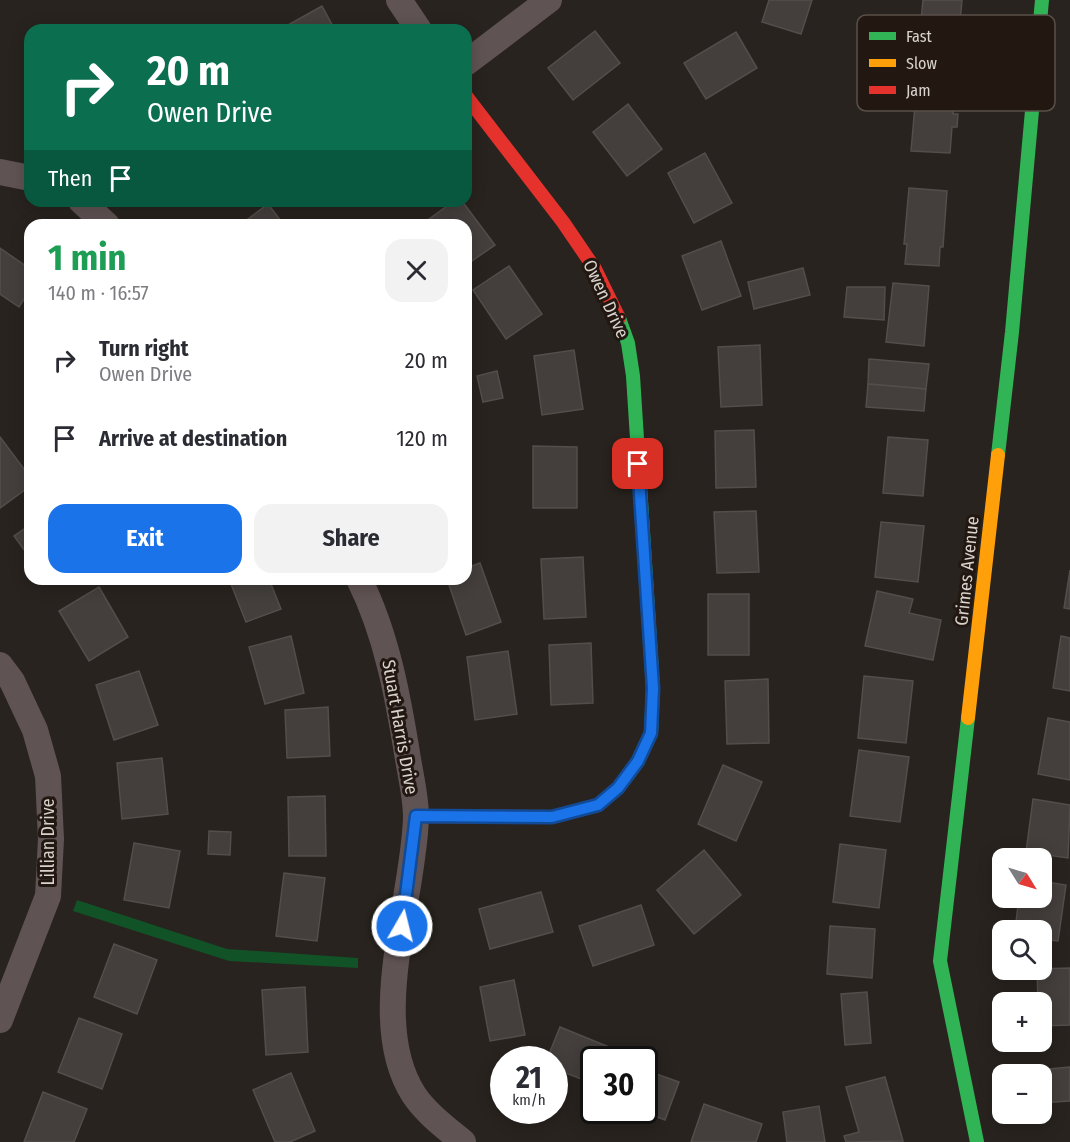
<!DOCTYPE html>
<html lang="en">
<head>
<meta charset="utf-8">
<style>
  :root { --surface:#fff; --page:#f2f2f3; --text:#2b2b33; --muted:#7c7c81; --accent:#1a73e8 }
  body { margin:0; font-family:"Fira Sans Condensed",sans-serif; background:var(--page); color:var(--text); height:100vh; display:flex; flex-direction:column; font-size:22px; white-space:nowrap }
  * { box-sizing:border-box; margin:0 }
  p { font-size:20px; color:var(--muted) }
  .icon { flex:none; width:33px; height:33px; fill:none; stroke:currentColor; stroke-width:2; stroke-linecap:round; stroke-linejoin:round }
  .map { position:relative; flex:1; overflow:hidden }
  .drawer { position:absolute; left:24px; top:219px; width:448px; height:366px; display:flex; flex-direction:column; background:var(--surface); border-radius:18px; box-shadow:0 3px 15px #0003 }
  .drawer>* { flex:none }
  .guide { position:absolute; left:24px; top:24px; width:448px; height:183px; border-radius:18px; box-shadow:0 3px 15px #0003; background:#0b6e4f; color:#fff; overflow:hidden }
  .needle { width:39px; rotate:127deg }
  .fabs { position:absolute; left:992px; top:848px; display:grid; gap:12px }
  .fabs a { display:grid; place-items:center; width:60px; height:60px; border-radius:12px; background:var(--surface); box-shadow:0 3px 15px #0003; font-size:30px }
  .speed { position:absolute; left:490px; top:1046px; display:flex; gap:12px; font-size:30px; font-weight:700; text-align:center }
  .speed>* { display:grid; place-content:center; width:78px; height:78px; border-radius:50%; background:var(--surface); box-shadow:0 3px 15px #0003; line-height:1 }
  .speed small { font-size:15px; font-weight:400 }
  .speed .limit { border:3px solid #111; border-radius:9px; background:#fff; color:#111 }
  .pin { position:absolute; display:grid; place-items:center; width:51px; height:51px; color:#fff; margin:-26px; border-radius:12px; box-shadow:0 3px 9px #0006 }
  .me { position:absolute; width:66px; margin:-33px; rotate:8deg; stroke-linejoin:round; filter:drop-shadow(0 0 4px #0008) }
  .turn { display:flex; align-items:center; gap:21px; height:126px; padding:0 24px; font-size:27px }
  .turn .icon { width:78px; height:78px; stroke-width:2.5 }
  .turn b { display:block; font-size:42px; line-height:51px }
  .then { display:flex; align-items:center; height:57px; padding:0 24px; background:#0003; gap:12px; font-size:22px }
  .round { display:grid; place-items:center; flex:none; width:63px; height:63px; border-radius:18px; background:var(--page) }
  .head { display:flex; align-items:center; justify-content:space-between; height:102px; padding:0 24px }
  h1 { font-size:36px; font-weight:700; line-height:45px; color:#1e9e55 }
  .action { display:flex; gap:12px; margin-top:auto; padding:12px 24px }
  .action a { flex:1; height:69px; border-radius:18px; background:var(--accent); color:#fff; font-size:24px; font-weight:700; line-height:69px; text-align:center }
  .action a+a { background:var(--page); color:var(--text) }
  ul { padding:0; list-style:none }
  li { display:flex; align-items:center; gap:18px; height:78px; padding:0 24px }
  li div { flex:1 }
  li b { display:block; font-size:22px }
  li em { font-style:normal }
  .map>svg:first-child { display:block }
  .green { fill:#115227 }
  .building { fill:#443f3c; stroke:#534d4b; stroke-width:1.5 }
  .lines { fill:none; stroke-linecap:round; stroke-linejoin:round }
  .street { stroke:#605354; stroke-width:26 }
  .fast { stroke:#30b455; stroke-width:14 }
  .slow { stroke:#ff9f0a; stroke-width:14 }
  .jam { stroke:#e5322d; stroke-width:14 }
  .route-casing { stroke:#114b97; stroke-width:15 }
  .route { stroke:#1a73e8; stroke-width:10 }
  .labels { text-anchor:middle; dominant-baseline:central; stroke-width:6; stroke-linejoin:round; paint-order:stroke }
  .street-label { font-size:18px; fill:#d9d2cd; stroke:#221811 }
  .key { fill:#221811; stroke:#595049; stroke-width:1.5 }
  .key-label { font-size:16px; fill:#d9d2cd }
</style>
</head>
<body>
<div class="map">
<svg width="1070" height="1142" viewBox="0 0 1070 1142">
  <rect width="100%" height="100%" fill="#28231e"/>
  <path class="green" d="M77,900L227,949L358,958V968L229,961L73,911Z"/>
  <g class="building">
    <path d="M769,0H812L801,34L762,22Z"/>
    <path d="M923,0H962L958,45L919,42Z"/>
    <path d="M322,6L335,30H279Z"/>
    <path d="M595,31L620,63L573,100L548,68Z"/>
    <path d="M736,32L757,68L706,99L684,63Z"/>
    <path d="M916,94L955,97L953,114H958L957,127H952L950,153L911,151Z"/>
    <path d="M628,104L662,149L627,176L593,132Z"/>
    <path d="M705,153L732,203L694,223L668,173Z"/>
    <path d="M909,188L947,191L943,247H940L939,266L905,264L907,244H904Z"/>
    <path d="M454,201H462L495,245L466,265V225H427L425,222Z"/>
    <path d="M268,204L284,225H240Z"/>
    <path d="M721,241L741,296L702,310L682,256Z"/>
    <path d="M0,248L30,269V290L19,307L0,294Z"/>
    <path d="M509,266L542,314L506,339L473,290Z"/>
    <path d="M803,268L810,295L754,309L748,282Z"/>
    <path d="M893,283L929,286L924,346L886,342Z"/>
    <path d="M847,287H885L884,320L844,317Z"/>
    <path d="M760,345L762,405L721,407L718,347Z"/>
    <path d="M574,350L583,409L542,415L534,356Z"/>
    <path d="M869,359L929,364L926,389L868,384Z"/>
    <path d="M497,371L503,398L483,402L477,376Z"/>
    <path d="M868,384L926,389L924,411L866,407Z"/>
    <path d="M754,430L756,487L716,488L715,431Z"/>
    <path d="M0,437L30,477V486L0,508Z"/>
    <path d="M888,437L928,440L923,496L883,493Z"/>
    <path d="M533,446L577,447V508H533Z"/>
    <path d="M756,511L759,572L717,573L714,512Z"/>
    <path d="M881,522L924,526L918,582L875,577Z"/>
    <path d="M30,525V558L14,536Z"/>
    <path d="M583,557L586,617L544,619L541,559Z"/>
    <path d="M480,563L501,622L466,635L447,579H466V568Z"/>
    <path d="M1070,570V609L1064,608Z"/>
    <path d="M229,579H269L281,609L246,622Z"/>
    <path d="M99,587L128,637L89,661L59,611Z"/>
    <path d="M877,591L913,599L909,613L941,620L933,660L865,646Z"/>
    <rect x="708" y="594" width="41" height="61"/>
    <path d="M291,636L304,693L265,704L249,647Z"/>
    <path d="M1061,636L1070,638V691L1053,688Z"/>
    <path d="M591,643L593,703L551,705L549,645Z"/>
    <path d="M508,651L517,714L475,720L467,657Z"/>
    <path d="M139,671L158,725L114,740L96,685Z"/>
    <path d="M864,676L913,681L906,743L858,738Z"/>
    <path d="M768,679L769,743L727,744L725,681Z"/>
    <path d="M328,707L330,756L287,758L285,710Z"/>
    <path d="M1048,718L1070,722V780L1038,774Z"/>
    <path d="M859,750L909,757L900,822L850,816Z"/>
    <path d="M162,758L168,814L122,819L117,763Z"/>
    <path d="M723,765L762,782L736,841L698,824Z"/>
    <path d="M325,796L326,856H289L288,797Z"/>
    <path d="M1033,799L1070,805L1068,858L1026,852Z"/>
    <path d="M209,831L231,832L230,855L208,854Z"/>
    <path d="M134,843L180,851L169,908L124,900Z"/>
    <path d="M840,844L886,850L879,908L833,902Z"/>
    <path d="M704,850L741,895L694,934L657,890Z"/>
    <path d="M284,873L325,878L317,941L276,936Z"/>
    <path d="M1041,881L1066,885L1058,941L1041,939V930H1015L1019,897H1041Z"/>
    <path d="M541,892L553,932L490,949L479,909Z"/>
    <path d="M641,905L654,945L593,966L579,926Z"/>
    <path d="M830,926L875,929L872,978L827,974Z"/>
    <path d="M114,944L157,960L137,1014L94,997Z"/>
    <path d="M1070,968V1025L1041,1026V1002H1038L1037,969Z"/>
    <path d="M514,980L525,1035L490,1041L480,987Z"/>
    <path d="M305,987L308,1052L266,1055L262,990Z"/>
    <path d="M867,992L871,1043L845,1045L841,994Z"/>
    <path d="M79,1018L122,1034L102,1089L58,1072Z"/>
    <path d="M560,1027L609,1047L605,1059H594V1084L555,1069V1059H547Z"/>
    <path d="M1070,1067V1101L1041,1103V1074H1039V1070Z"/>
    <path d="M645,1070L679,1082L665,1120L639,1110H645Z"/>
    <path d="M291,1073L315,1131L290,1142H275L253,1090Z"/>
    <path d="M885,1077L903,1141L846,1142L844,1136L859,1132L846,1087Z"/>
    <path d="M43,1092L87,1109L74,1142H24Z"/>
    <path d="M704,1104L762,1124L756,1142H691Z"/>
    <path d="M819,1106L825,1142H787L783,1112Z"/>
  </g>
  <g class="lines">
    <g class="street">
      <path d="M399,0L419,30"/>
      <path d="M466,63L549,0"/>
      <path d="M0,172L30,178"/>
      <path d="M81,201L107,225"/>
      <path d="M359,579C387,635 398,697 408,759C411,777 416,798 416,817C414,900 366,1021 414,1095C426,1113 446,1128 463,1142"/>
      <path d="M0,665L12,681L35,730L48,776L51,839L48,896L0,1020"/>
    </g>
    <g class="fast">
      <path d="M619,318L628,343L633,376L653,688L651,733L638,761L627,776"/>
      <path d="M998,455L1012,332L1042,0"/>
      <path d="M968,718L940,961L977,1142"/>
    </g>
    <path class="slow" d="M968,718L998,455"/>
    <g class="jam">
      <path d="M466,96L563,222L595,269L619,318"/>
      <path d="M416,816L552,817L598,805L618,788L627,776"/>
    </g>
  </g>
  <g class="lines">
    <g class="route-casing">
      <path id="route" d="M402,926L416,816L552,817L598,805L618,788L638,761L651,733L653,688L638,464"/>
    </g>
    <use href="#route" class="route"/>
  </g>
  <g class="labels">
    <g class="street-label">
      <text transform="translate(606 299) rotate(65)">Owen Drive</text>
      <text transform="translate(967 571) rotate(-84)">Grimes Avenue</text>
      <text transform="translate(400 727) rotate(80)">Stuart Harris Drive</text>
      <text transform="translate(48 842) rotate(-90)">Lillian Drive</text>
    </g>
  </g>
  <rect x="857" y="15" width="198" height="96" rx="9" class="key"/>
  <rect x="869" y="32" width="27" height="8" fill="#30b455"/>
  <rect x="869" y="59" width="27" height="8" fill="#ff9f0a"/>
  <rect x="869" y="86" width="27" height="8" fill="#e5322d"/>
  <g class="key-label">
    <text x="906" y="42">Fast</text>
    <text x="906" y="69">Slow</text>
    <text x="906" y="96">Jam</text>
  </g>
</svg>
<div class="fabs">
<a><svg class="needle" viewBox="-14 -14 28 28"><path d="M0-13l5 13h-10z" fill="#e53935"/><path d="M0 13l5-13h-10z" fill="#7c7c81"/></svg></a>
<a><svg class="icon" aria-label="search" viewBox="0 0 24 24"><circle cx="10" cy="10" r="6"/><path d="M15 15l6 6"/></svg></a>
<a>+</a>
<a>−</a>
</div>
<div class="speed"><div>21<small>km/h</small></div><div class="limit">30</div></div>
<div class="pin" style="left:638px;top:464px;background:#d93025"><svg class="icon" aria-label="arrive" viewBox="0 0 24 24"><path d="M6 21V4h12l-3 4 3 4H6"/></svg></div>
<svg class="me" style="left:402px;top:926px" viewBox="-20 -20 40 40"><circle r="17" fill="#1a73e8" stroke="#fff" stroke-width="3"/><path d="M0-11L8 9 0 5-8 9z" fill="#fff"/></svg>
<div class="guide">
<div class="turn"><svg class="icon" aria-label="right" viewBox="0 0 24 24"><path d="M7 20v-9h11M14 6l5 5-5 5"/></svg><div><b>20 m</b>Owen Drive</div></div>
<div class="then">Then<svg class="icon" aria-label="arrive" viewBox="0 0 24 24"><path d="M6 21V4h12l-3 4 3 4H6"/></svg></div>
</div>
<section class="drawer">
<div class="head"><div><h1>1 min</h1><p>140 m · 16:57</p></div><a class="round"><svg class="icon" aria-label="close" viewBox="0 0 24 24"><path d="M6 6l12 12M18 6L6 18"/></svg></a></div>
<ul>
<li><svg class="icon" aria-label="right" viewBox="0 0 24 24"><path d="M7 20v-9h11M14 6l5 5-5 5"/></svg><div><b>Turn right</b><p>Owen Drive</p></div><em>20 m</em></li>
<li><svg class="icon" aria-label="arrive" viewBox="0 0 24 24"><path d="M6 21V4h12l-3 4 3 4H6"/></svg><div><b>Arrive at destination</b></div><em>120 m</em></li>
</ul>
<div class="action"><a>Exit</a><a>Share</a></div>
</section>
</div>
</body>
</html>
